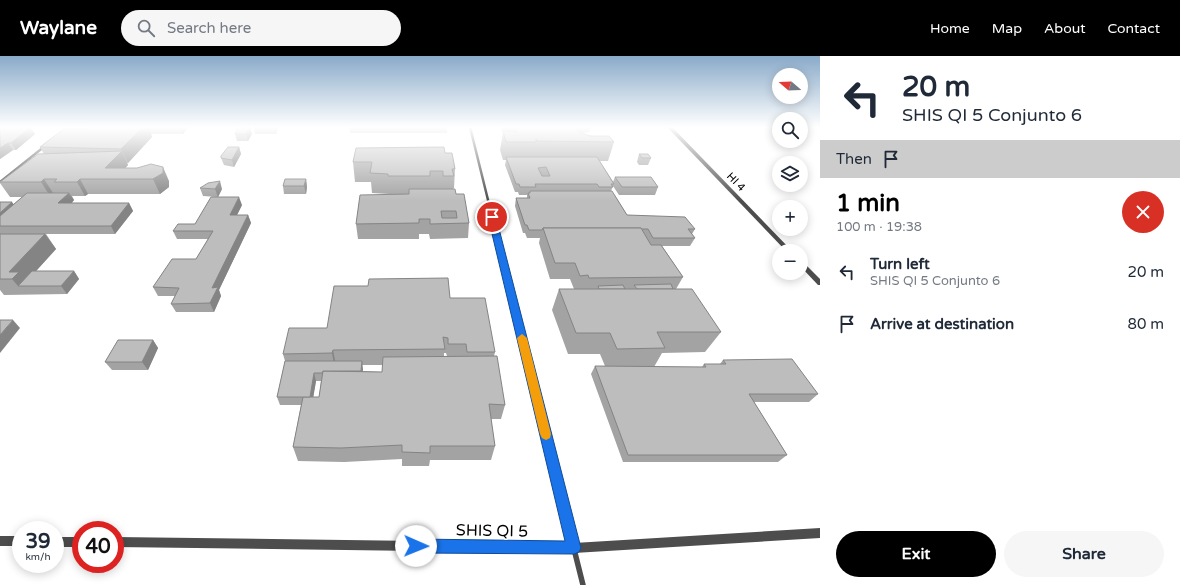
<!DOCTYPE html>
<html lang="en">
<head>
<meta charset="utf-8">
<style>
  :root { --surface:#fff; --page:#f6f6f7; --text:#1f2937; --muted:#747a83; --accent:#000 }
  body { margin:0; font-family:"Varela Round",sans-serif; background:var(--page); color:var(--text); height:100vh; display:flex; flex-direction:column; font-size:15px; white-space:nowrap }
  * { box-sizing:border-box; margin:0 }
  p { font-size:13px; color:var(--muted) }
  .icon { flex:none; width:22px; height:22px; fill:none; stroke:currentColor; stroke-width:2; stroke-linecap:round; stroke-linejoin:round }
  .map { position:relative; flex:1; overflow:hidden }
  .sheet { display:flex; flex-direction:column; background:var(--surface); width:360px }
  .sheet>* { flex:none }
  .banner { background:#fff; color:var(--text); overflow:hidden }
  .needle { width:26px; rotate:289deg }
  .tools { position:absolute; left:772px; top:12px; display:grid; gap:8px }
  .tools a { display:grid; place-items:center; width:36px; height:36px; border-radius:50%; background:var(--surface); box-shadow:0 2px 10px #0003; font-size:20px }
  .speed { position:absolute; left:12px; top:465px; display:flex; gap:8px; font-size:20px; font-weight:700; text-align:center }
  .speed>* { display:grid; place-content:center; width:52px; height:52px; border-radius:50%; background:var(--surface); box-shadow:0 2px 10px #0003; line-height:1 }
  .speed small { font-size:10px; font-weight:400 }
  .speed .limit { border:6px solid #d22; background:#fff; color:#111 }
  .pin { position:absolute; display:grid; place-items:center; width:34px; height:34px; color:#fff; margin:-17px; border:2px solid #fff; border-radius:50%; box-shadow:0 1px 4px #0007 }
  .me { position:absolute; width:44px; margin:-22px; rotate:91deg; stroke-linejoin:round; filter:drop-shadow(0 0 3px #0008) }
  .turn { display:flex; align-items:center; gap:14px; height:84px; padding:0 16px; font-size:18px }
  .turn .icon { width:52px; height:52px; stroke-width:2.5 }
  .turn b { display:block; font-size:28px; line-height:34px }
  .then { display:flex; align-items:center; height:38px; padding:0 16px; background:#0003; gap:8px; font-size:15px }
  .round { display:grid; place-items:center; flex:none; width:42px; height:42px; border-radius:21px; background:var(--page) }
  .head { display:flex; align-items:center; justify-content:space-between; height:68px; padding:0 16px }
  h1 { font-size:24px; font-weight:800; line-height:30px; color:var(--accent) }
  .button { display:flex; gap:8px; margin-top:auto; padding:8px 16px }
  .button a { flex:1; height:46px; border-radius:24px; background:var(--accent); color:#fff; font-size:16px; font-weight:800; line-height:46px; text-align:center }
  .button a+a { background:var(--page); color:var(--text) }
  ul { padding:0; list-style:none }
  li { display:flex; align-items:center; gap:12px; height:52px; padding:0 16px }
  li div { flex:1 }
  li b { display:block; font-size:15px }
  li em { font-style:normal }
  header { display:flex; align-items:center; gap:24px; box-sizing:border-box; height:56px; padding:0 20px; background:var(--accent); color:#fff }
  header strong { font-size:19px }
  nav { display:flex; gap:22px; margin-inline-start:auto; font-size:14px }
  .search { width:280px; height:36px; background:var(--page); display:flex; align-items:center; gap:10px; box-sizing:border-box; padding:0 14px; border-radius:22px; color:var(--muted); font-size:15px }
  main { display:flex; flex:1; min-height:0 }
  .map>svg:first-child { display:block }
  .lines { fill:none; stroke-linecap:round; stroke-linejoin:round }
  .minor-far3 { stroke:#4d4d4d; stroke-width:2.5 }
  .minor-far2 { stroke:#4d4d4d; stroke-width:3.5 }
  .minor-far1 { stroke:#4d4d4d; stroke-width:4.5 }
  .minor { stroke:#4d4d4d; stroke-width:5.5 }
  .tertiary { fill:#4d4d4d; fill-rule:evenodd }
  .wall { fill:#a3a3a3; fill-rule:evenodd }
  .shaded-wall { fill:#848484 }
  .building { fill:#bdbdbd; stroke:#848484; fill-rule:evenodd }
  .route { fill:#1a73e8; stroke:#114b97 }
  .slow { fill:#f59e0b }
  .labels { text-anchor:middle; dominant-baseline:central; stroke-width:3; stroke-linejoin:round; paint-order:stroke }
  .far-street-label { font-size:11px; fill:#000; stroke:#fff }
  .near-street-label { font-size:16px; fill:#000; stroke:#fff }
</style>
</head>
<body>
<header>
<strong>Waylane</strong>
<div class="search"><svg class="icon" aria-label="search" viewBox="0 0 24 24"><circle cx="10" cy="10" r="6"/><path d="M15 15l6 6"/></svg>Search here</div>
<nav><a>Home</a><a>Map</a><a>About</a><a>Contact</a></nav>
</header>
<main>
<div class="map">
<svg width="820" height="529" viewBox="0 0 820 529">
  <rect width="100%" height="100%" fill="#fff"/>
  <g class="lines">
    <g class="minor-far3">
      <path d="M470,71L489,148"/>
      <path d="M0,126L45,90"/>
    </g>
    <path class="minor-far2" d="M489,147L513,245"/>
    <path class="minor-far1" d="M513,244L544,370"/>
    <path class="minor" d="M543,369L583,529"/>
    <g class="tertiary">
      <path d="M667,71H672L792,195H786Z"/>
      <path d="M801,205L803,206L820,223V229H818L801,211Z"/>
      <path d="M820,472V482L574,497L115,491V481L574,487Z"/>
      <rect x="0" y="480" width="21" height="10"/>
      <rect x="55" y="481" width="26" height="10"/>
    </g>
  </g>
  <g class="wall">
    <path d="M0,71H32L31,72L35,78L16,94H13L0,103Z"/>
    <path d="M91,71H188L183,78H151L152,81L128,107H127L128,109L125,112L169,125V131L160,138H88L85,140H72L74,144L72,147H129L133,155L115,178H46L56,193L36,215H74L79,223L67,238L4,239L0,234V146L14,148L22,141H10L0,127V126L44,98L40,91Z"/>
    <path d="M250,71L252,78L248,85H237L235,78Z"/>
    <path d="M254,71H278L276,78H255Z"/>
    <rect x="350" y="71" width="97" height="6"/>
    <path d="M501,71H591L589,76L581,77L614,86L608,105H599L613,126L615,121L658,131L655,139H619L613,130L611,135L627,159L695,173L692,178L695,182L690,190H662L683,221L676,233L721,276L705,296L662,297L654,311H702L704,308H720L723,304L818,338L809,346H754L787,399L778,406H623L591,318L595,310H605L600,298H568L552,254L559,233H574L570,223H550L539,187L540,182H527L525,177H523L515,150L516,142H527V139H519L518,136H515L505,109L506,104H503L500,94L503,77Z"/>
    <path d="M239,91L241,98L234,111L224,109L221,102Z"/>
    <path d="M445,97L455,113L454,132L453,133L456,138L469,167L468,182L430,183L429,178H419V183H358L356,168L389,138L372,137L371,126H355L353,106Z"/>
    <path d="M639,98L651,102L648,109H639L637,106Z"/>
    <path d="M306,123L307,131L306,138H284L283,130Z"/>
    <path d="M200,132L222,133L218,141L203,140Z"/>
    <path d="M242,149L237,159H248L251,167L219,234L221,240L214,256H176L171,248L175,240H158L153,231L196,203L208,183H177L173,175L195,168Z"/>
    <path d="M450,242L495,296L494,300L505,349L501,363H491L495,390L491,404H430L429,410H402V403L344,406L298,405L293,391L301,349H280L277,341L285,305L283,298L327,272ZM444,297H446L447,300H444ZM362,309H383L382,316L362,315ZM316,325H321L319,341H313Z"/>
    <path d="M153,284L158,292L148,314H112L105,306Z"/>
  </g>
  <g class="shaded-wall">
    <path d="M22,71H32L31,72L35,78L16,94L11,87Z"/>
    <path d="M143,71H149L152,81L128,107L121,93Z"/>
    <path d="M180,71H188L183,78Z"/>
    <path d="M250,71L252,78L248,85L246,78Z"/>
    <path d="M274,71H278L276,78Z"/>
    <path d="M8,87L13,94L0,103V92Z"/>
    <path d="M239,91L241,98L234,111L232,104Z"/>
    <path d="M122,95L128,109L116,123L105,112Z"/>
    <path d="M163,111L169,125V131L160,138L153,123Z"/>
    <path d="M44,123L53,137L50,140L41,126Z"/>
    <path d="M80,123L88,138L85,140L77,126Z"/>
    <path d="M306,123L307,131L306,138L304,130Z"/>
    <path d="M220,125L222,133L218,141L215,133Z"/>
    <path d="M69,137L74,144L64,155L58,147Z"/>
    <path d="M239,141L242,149L233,167L230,159Z"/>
    <path d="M12,146L18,154L0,170V157Z"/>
    <path d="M129,147L133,155L115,178L111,170Z"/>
    <path d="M248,159L251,167L219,234L221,240L214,256L210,247L212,232Z"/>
    <path d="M45,178L56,193L27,225L18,230L12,223L9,216Z"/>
    <path d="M74,215L79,223L67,238L61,230Z"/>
    <path d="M13,264L20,272L0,297V279Z"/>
    <path d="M153,284L158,292L148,314L142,306Z"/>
    <path d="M333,294L336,309L335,313L332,297Z"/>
    <path d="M362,305L363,313L362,327L361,319Z"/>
    <path d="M314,317L316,325L312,349L310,341Z"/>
  </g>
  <g class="building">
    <path d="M0,71H31L11,87H8L0,92Z"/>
    <path d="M91,71H143L121,93L40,91L65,72H90Z"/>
    <path d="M238,71H250L246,78H235Z"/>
    <path d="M515,71H576L579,76L590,80H609L614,86L537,85L536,83V86H506L503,75L517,76Z"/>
    <path d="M228,91H239L232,104L221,102V100Z"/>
    <path d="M444,91L445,97H452L455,113H452L454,120H443V115H430V120H388V118L370,117L372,106H353L356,92Z"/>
    <path d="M122,95L105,112H137L151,108L163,111V117L153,123H80L77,126H54L57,123H44L41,126H0L38,98Z"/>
    <path d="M639,98H648L651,102H642Z"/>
    <path d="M506,101H597L614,128H611L613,131H599L597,128H535L536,131H520L519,128H516ZM546,111L550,120H542L538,112Z"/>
    <path d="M615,121H651L658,131H622Z"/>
    <path d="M285,123H306L304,130H283Z"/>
    <path d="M220,125L215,133L200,132L208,127Z"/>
    <path d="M409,133H455L456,138H464L469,167L430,168V163H419V167L356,168L360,139L409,138ZM441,155H456L457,162H442Z"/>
    <path d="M530,135H612L627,159L685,161L695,173H688L695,182H653L648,173H642L641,172H543L542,174H529L527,169H525L516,142H530L528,137H530Z"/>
    <path d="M27,137H69L58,147H129L111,170H0V160Z"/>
    <path d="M211,141H239L230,159H248L212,232L218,231L210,247L171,248L179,232L153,231L172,203H196L213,175H173L178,168H195Z"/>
    <path d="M0,146H12L0,157Z"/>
    <path d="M543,172H641L651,189H661L683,221L589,222L588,219L580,220L575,207H555Z"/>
    <path d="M0,178H45L9,216H19L12,223H0Z"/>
    <path d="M32,215H74L61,230H18Z"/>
    <path d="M448,222L450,242H485L495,296H467L466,288H448V282L443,281L445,293L333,294L332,297L283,298L289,272H327L334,230H368L369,223Z"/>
    <path d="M671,228L673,233H637L634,229Z"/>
    <path d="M623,229L625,233H599L598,230Z"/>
    <path d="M559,233H692L721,276H657L665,292L617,293L610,277H576Z"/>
    <path d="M0,264H13L0,279Z"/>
    <path d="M118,284H153L142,306H105Z"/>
    <path d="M497,300L505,349L489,348L495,390H430V397L402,396V389L341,392L293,391L303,341H319L323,315L382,316L383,301Z"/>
    <path d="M792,303L818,338H749L787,399H628L595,310L706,311L704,308H726L723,304Z"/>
    <path d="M285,305H362L361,315H323L322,317H314L310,341H277Z"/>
  </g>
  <linearGradient id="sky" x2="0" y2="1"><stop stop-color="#89aac9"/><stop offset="0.49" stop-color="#fff"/><stop offset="1" stop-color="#fff" stop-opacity="0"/></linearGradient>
  <rect width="820" height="145" fill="url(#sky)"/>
  <path class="route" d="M492,159L496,161L581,492L579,496L574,498L416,497L411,495L409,490L411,485L416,483L565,485L488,161Z"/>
  <path class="slow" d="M522,278L527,282L551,378L550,382L546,384L542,382L540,378L517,282Z"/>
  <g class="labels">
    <g class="far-street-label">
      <text transform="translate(736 126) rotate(46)">HI 4</text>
    </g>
    <g class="near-street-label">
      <text transform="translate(492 475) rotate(1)">SHIS QI 5</text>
    </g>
  </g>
</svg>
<div class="tools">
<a><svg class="needle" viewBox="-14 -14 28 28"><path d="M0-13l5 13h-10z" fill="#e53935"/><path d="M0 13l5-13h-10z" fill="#747a83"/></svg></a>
<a><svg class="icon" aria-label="search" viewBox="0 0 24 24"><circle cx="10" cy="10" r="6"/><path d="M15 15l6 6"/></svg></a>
<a><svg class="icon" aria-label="layers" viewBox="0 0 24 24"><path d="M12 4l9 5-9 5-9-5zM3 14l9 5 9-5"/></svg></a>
<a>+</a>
<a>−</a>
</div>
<div class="speed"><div>39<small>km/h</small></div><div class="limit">40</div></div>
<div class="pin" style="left:492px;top:161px;background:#d93025"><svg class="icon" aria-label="arrive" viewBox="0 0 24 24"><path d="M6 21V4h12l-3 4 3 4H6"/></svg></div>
<svg class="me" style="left:416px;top:490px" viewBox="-20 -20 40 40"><circle r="19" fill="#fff"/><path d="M0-13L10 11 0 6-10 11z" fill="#1a73e8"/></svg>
</div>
<section class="sheet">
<div class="banner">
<div class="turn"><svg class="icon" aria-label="left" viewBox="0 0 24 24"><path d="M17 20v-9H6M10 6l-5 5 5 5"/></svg><div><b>20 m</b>SHIS QI 5 Conjunto 6</div></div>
<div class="then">Then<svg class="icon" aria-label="arrive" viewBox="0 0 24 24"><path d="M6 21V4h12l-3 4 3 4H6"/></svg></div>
</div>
<div class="head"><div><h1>1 min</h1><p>100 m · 19:38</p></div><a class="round" style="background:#d93025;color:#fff"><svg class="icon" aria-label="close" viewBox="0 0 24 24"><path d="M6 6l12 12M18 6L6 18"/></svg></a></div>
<ul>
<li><svg class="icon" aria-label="left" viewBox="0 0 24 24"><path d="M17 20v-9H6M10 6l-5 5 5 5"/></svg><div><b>Turn left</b><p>SHIS QI 5 Conjunto 6</p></div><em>20 m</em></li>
<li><svg class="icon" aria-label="arrive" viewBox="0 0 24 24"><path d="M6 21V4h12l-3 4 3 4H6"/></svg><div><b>Arrive at destination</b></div><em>80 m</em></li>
</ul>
<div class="button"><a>Exit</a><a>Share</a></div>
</section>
</main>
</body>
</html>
